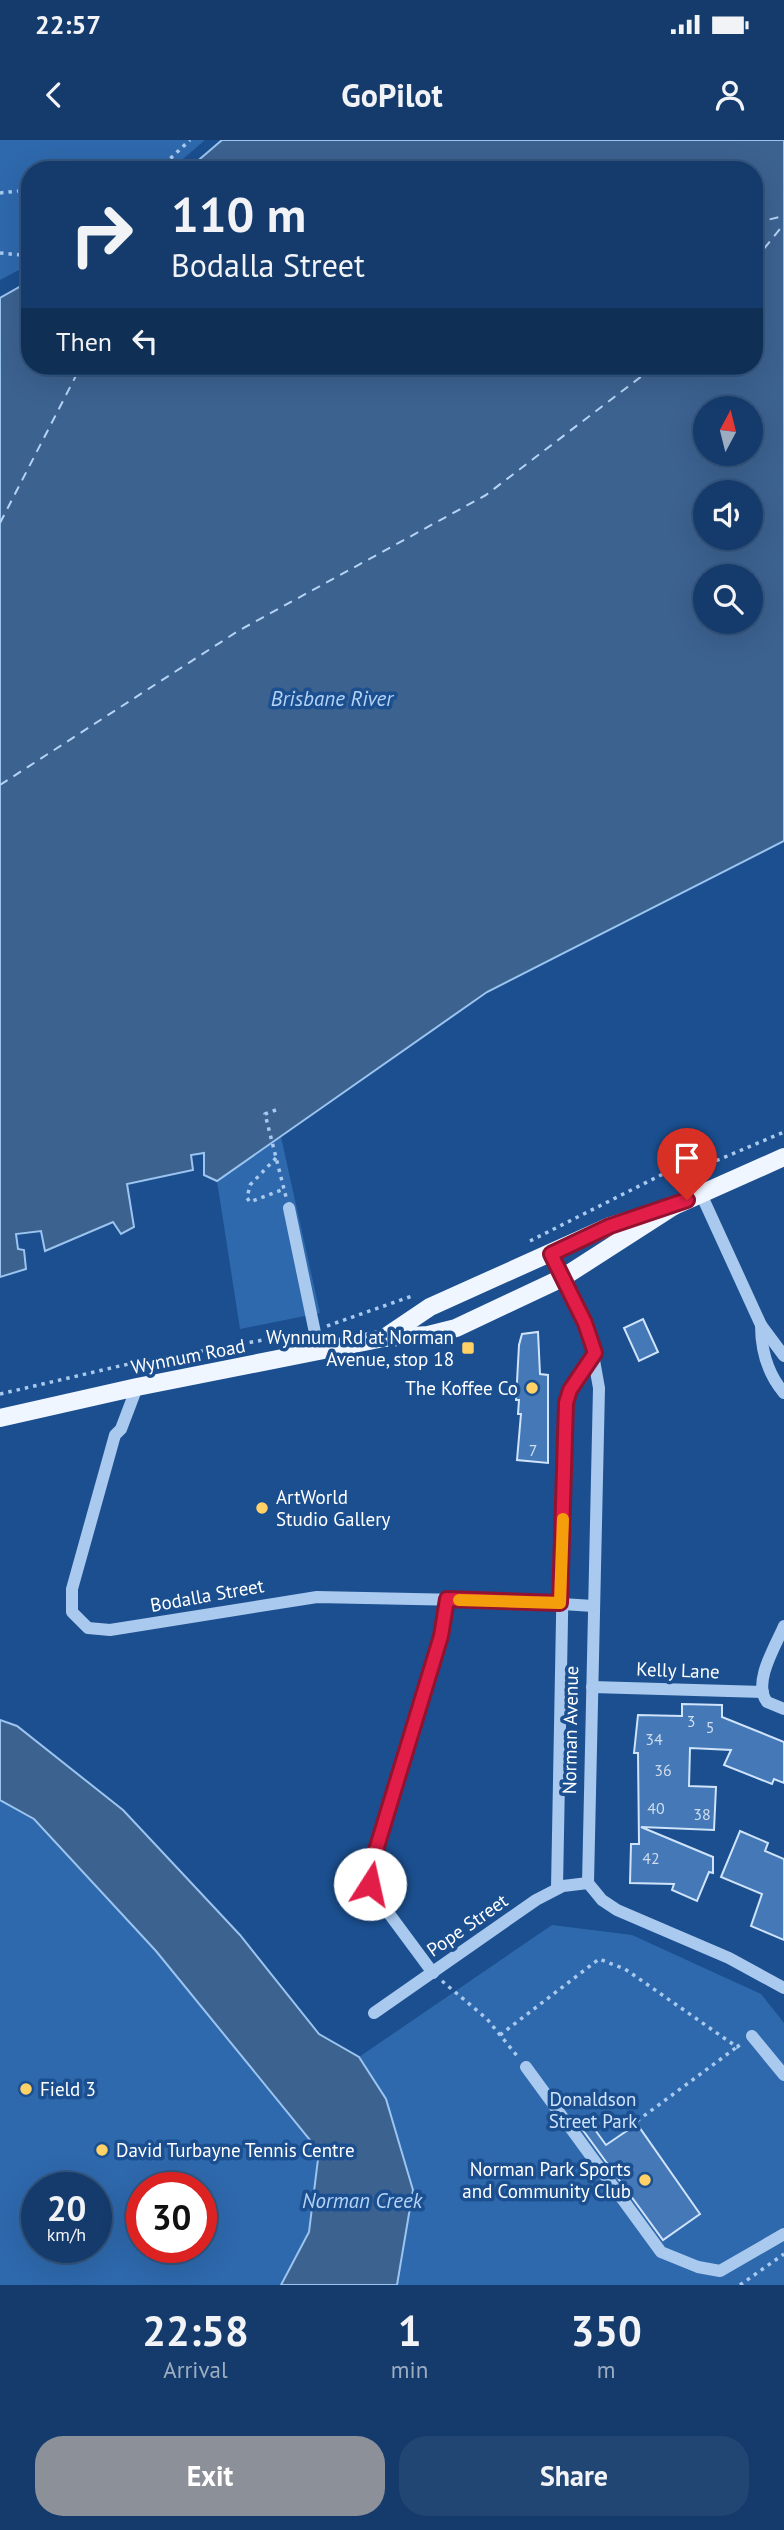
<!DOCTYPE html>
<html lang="en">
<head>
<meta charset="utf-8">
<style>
  :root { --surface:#143b6b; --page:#214673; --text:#f1f3f6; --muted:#9dadc1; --line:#33557e; --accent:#8c9099 }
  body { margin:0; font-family:"PT Sans",sans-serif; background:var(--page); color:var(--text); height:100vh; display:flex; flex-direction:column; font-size:26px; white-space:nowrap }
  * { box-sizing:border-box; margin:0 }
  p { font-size:23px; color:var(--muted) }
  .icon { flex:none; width:38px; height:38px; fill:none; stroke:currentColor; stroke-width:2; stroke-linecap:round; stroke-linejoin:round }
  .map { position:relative; height:2145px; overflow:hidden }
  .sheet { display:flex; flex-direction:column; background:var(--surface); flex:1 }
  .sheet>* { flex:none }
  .hud { position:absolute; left:21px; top:21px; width:742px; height:214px; border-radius:28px; box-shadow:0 7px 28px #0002,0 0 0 2px var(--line); background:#143b6b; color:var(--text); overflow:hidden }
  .needle { width:46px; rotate:7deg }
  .fabs { position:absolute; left:693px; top:256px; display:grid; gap:14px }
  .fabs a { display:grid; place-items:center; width:70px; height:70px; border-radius:50%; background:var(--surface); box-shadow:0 7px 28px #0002,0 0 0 2px var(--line); font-size:35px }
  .speed { position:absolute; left:21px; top:2032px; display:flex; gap:14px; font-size:35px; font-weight:700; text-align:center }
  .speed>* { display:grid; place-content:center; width:91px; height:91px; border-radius:50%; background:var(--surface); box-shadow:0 7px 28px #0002,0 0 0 2px var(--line); line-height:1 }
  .speed small { font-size:18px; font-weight:400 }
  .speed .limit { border:10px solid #d22; background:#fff; color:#111 }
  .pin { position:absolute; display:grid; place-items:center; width:60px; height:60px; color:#fff; margin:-72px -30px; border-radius:50% 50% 50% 0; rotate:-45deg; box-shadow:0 0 7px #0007 }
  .pin .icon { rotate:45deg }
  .me { position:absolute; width:77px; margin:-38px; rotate:10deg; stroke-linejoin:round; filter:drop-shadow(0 0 5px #0008) }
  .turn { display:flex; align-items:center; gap:24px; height:147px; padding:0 35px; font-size:32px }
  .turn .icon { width:91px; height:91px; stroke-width:2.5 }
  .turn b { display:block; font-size:49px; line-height:60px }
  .then { display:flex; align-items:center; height:66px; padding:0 35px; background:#0003; gap:14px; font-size:26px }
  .eta { display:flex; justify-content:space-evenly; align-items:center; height:119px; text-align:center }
  .eta b { font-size:42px; font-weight:800; line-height:49px }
  .action { display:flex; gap:14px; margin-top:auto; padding:14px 35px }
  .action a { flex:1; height:80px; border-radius:28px; background:var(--accent); color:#fff; font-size:28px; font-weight:800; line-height:80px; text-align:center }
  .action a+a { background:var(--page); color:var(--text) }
  .status { display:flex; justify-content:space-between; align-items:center; height:49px; padding:0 35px; background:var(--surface); direction:ltr }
  .status svg { height:19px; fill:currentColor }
  header { display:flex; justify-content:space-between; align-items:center; height:91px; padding:0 35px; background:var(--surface); font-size:32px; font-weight:800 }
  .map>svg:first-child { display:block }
  .green { fill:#2e69ad; fill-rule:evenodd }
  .water { fill:#3c6290; stroke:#9cc4f0; stroke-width:2; fill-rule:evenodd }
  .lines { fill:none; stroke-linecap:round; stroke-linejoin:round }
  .ferry { stroke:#b5d3f5; stroke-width:2; stroke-dasharray:9 7; stroke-linecap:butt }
  .building { fill:#4478b7; stroke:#cfe3fa; stroke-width:2 }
  .path { stroke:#a9c9ee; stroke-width:3.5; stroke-dasharray:3.5 5; stroke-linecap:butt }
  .minor { stroke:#a9c9ee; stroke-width:12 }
  .major { stroke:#f0f6ff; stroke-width:18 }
  .route-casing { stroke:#92132f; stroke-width:18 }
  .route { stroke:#e11d48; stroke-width:12 }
  .slow { stroke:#f59e0b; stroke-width:12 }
  .poi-dot { fill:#ffd166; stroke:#1b4f8f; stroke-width:2.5 }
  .labels { text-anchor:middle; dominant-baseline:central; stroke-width:7; stroke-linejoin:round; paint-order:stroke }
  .number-label { font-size:16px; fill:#d0dded }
  .poi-label { font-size:19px; fill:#fff; stroke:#1b4f8f; text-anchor:end }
  .street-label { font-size:19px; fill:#fff; stroke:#1b4f8f }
  .park-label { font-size:19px; fill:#cfe3fa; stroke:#1b4f8f }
  .water-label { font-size:21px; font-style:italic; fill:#b5d3f5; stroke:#1b4f8f }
</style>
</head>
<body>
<div class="status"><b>22:57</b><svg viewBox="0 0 49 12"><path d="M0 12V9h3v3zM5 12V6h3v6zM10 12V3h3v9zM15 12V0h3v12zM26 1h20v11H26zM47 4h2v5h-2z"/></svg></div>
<header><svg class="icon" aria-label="back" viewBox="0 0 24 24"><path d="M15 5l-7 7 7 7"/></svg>GoPilot<svg class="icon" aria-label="person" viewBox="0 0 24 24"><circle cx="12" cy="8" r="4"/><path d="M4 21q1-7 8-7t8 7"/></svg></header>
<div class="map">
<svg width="784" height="2145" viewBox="0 0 784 2145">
  <rect width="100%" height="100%" fill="#1b4f8f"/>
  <g class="green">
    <path d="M0,0H205L170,30H30V124L0,140Z"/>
    <path d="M281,997L320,1173L240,1189L217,1041Z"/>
    <path d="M0,1660L34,1679L156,1811L319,2011L309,2092L281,2145H0ZM37,2048H96V2107H37ZM142,2048H201V2107H142Z"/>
    <path d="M552,1785L632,1795L761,1854L784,1883V2145H397L413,2050L359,1917Z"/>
  </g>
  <g class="water">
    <path d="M222,0H784V701L487,852L217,1041L204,1035V1013L191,1015L193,1030L127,1044L134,1087L121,1094L113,1082L45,1111L41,1091L16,1094L18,1109L24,1110L26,1129L0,1137V158L30,141V226H754V30H187ZM705,268H751V313H705ZM705,352H751V397H705ZM705,436H751V481H705Z"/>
    <path d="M0,1580L17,1586L123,1670L240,1795L319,1894L359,1917L386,1959L413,2050L397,2145H281L309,2092L319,2011L156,1811L34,1679L0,1660Z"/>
  </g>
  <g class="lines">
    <g class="ferry">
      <path d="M754,83L784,76"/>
      <path d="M754,121L784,84"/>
      <path d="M0,383L81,226"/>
      <path d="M0,645L238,491L486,355L655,226"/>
    </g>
  </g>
  <g class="building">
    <path d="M643,1179L658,1212L639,1221L624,1188Z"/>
    <path d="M538,1192L540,1234L548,1235V1323L517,1320L521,1274H518L519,1260H516L519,1205L522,1194Z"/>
    <path d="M682,1564L722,1565V1577L784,1602V1643L774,1639L772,1644L724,1625L731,1610L690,1608L689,1646L716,1647L714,1690L641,1687L713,1717V1733L709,1732L697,1761L672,1750L674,1744L630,1743L631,1704H639L638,1613H634L638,1575L682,1576Z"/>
    <path d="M740,1691L768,1703L765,1711L784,1719V1800L751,1786L762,1754L721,1737Z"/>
    <path d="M585,1976L606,2005L637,1984L700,2074L663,2100L577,1982Z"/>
  </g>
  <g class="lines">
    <g class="path">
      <path d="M158,30L190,0"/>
      <path d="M0,53L18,51"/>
      <path d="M0,113L21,115L30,112"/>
      <path d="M276,970L265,974L286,1057"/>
      <path d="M276,1018L250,1045L247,1058L250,1062L284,1049"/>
      <path d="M530,1101L667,1032L718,1020L784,992"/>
      <path d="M327,1186L415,1155"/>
      <path d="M0,1254L124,1225L302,1193"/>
      <path d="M442,1841L487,1879L518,1917"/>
      <path d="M500,1895L599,1819L625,1829L737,1907L741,1904"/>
      <path d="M637,1981L737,1907"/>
      <path d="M740,2145L784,2114"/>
    </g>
    <g class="minor">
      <path d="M701,1054L761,1185L784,1216"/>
      <path d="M289,1068L319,1212"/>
      <path d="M562,1138L590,1198L599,1248L588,1743L602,1760L617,1770L729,1818L784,1848"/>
      <path d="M761,1185C761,1210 767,1233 784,1253"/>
      <path d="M137,1247L121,1289L115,1295L72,1449V1472L88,1488L110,1490L317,1457L516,1461L593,1466"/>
      <path d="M784,1486C776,1505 752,1543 767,1562L784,1569"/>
      <path d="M592,1547L763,1552"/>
      <path d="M557,1748L566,1263L570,1250L595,1213"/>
      <path d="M433,1833L376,1756L370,1737L441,1496L447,1459"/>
      <path d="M374,1873L536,1760L563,1746L588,1743"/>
      <path d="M752,1896L784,1935"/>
      <path d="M526,1927L661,2112L698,2127L720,2131L784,2094"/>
    </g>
    <g class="major">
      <path d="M384,1198L430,1167L610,1086L674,1066L784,1017"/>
      <path d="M0,1278L137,1247L384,1198L428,1195L456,1188L562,1138L674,1066"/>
    </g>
  </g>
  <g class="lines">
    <g class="route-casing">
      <path id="route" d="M370,1744L373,1720L441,1496L447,1459L560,1463L566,1263L570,1250L595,1213L585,1183L551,1114L610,1086L687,1060"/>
    </g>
    <use href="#route" class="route"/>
    <path class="slow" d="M459,1460L560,1463L563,1379"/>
  </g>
  <g class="poi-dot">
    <rect x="461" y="1201" width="14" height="14" rx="3.5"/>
    <circle cx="532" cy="1248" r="7"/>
    <circle cx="262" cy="1368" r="7"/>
    <circle cx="26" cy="1949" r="7"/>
    <circle cx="102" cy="2010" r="7"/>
    <circle cx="645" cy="2040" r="7"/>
  </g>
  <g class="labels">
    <g class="number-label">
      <text x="533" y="1310">7</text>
      <text x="691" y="1581">3</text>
      <text x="710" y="1587">5</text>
      <text x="654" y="1599">34</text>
      <text x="663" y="1630">36</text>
      <text x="656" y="1668">40</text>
      <text x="702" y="1674">38</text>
      <text x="651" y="1718">42</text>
    </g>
    <g class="poi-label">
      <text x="454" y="1197">Wynnum Rd at Norman<tspan x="454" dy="22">Avenue, stop 18</tspan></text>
      <text x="518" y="1248">The Koffee Co</text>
      <text x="276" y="1357" text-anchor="start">ArtWorld<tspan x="276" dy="22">Studio Gallery</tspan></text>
      <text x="40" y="1949" text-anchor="start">Field 3</text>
      <text x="116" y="2010" text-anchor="start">David Turbayne Tennis Centre</text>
      <text x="631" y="2029">Norman Park Sports<tspan x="631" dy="22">and Community Club</tspan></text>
    </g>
    <g class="street-label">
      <text transform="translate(188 1216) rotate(-11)">Wynnum Road</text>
      <text transform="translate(207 1455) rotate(-10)">Bodalla Street</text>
      <text transform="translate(678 1530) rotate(2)">Kelly Lane</text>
      <text transform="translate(570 1590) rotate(-89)">Norman Avenue</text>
      <text transform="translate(467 1785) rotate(-35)">Pope Street</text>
    </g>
    <g class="park-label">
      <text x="593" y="1959">Donaldson<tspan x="593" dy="22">Street Park</tspan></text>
    </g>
    <g class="water-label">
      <text x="332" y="558">Brisbane River</text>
      <text x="362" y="2060">Norman Creek</text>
    </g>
  </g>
</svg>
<div class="fabs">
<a><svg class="needle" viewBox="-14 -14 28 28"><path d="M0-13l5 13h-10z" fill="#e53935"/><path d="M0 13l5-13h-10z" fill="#9dadc1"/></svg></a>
<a><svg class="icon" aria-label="sound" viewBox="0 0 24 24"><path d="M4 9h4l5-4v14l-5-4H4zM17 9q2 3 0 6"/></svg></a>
<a><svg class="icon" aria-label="search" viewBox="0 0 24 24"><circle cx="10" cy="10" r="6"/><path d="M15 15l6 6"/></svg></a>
</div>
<div class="speed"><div>20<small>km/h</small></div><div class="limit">30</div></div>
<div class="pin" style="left:687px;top:1060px;background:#d93025"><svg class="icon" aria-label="arrive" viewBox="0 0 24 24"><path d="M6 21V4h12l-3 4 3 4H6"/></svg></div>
<svg class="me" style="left:370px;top:1744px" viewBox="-20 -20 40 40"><circle r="19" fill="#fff"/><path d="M0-13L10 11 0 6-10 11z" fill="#e11d48"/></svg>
<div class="hud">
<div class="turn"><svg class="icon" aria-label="right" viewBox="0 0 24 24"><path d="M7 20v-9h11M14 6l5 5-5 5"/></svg><div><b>110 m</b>Bodalla Street</div></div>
<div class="then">Then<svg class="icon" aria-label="left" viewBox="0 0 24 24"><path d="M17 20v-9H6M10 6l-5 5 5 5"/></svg></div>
</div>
</div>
<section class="sheet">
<div class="eta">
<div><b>22:58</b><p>Arrival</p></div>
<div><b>1</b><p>min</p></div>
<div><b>350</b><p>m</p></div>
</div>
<div class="action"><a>Exit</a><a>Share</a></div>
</section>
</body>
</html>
